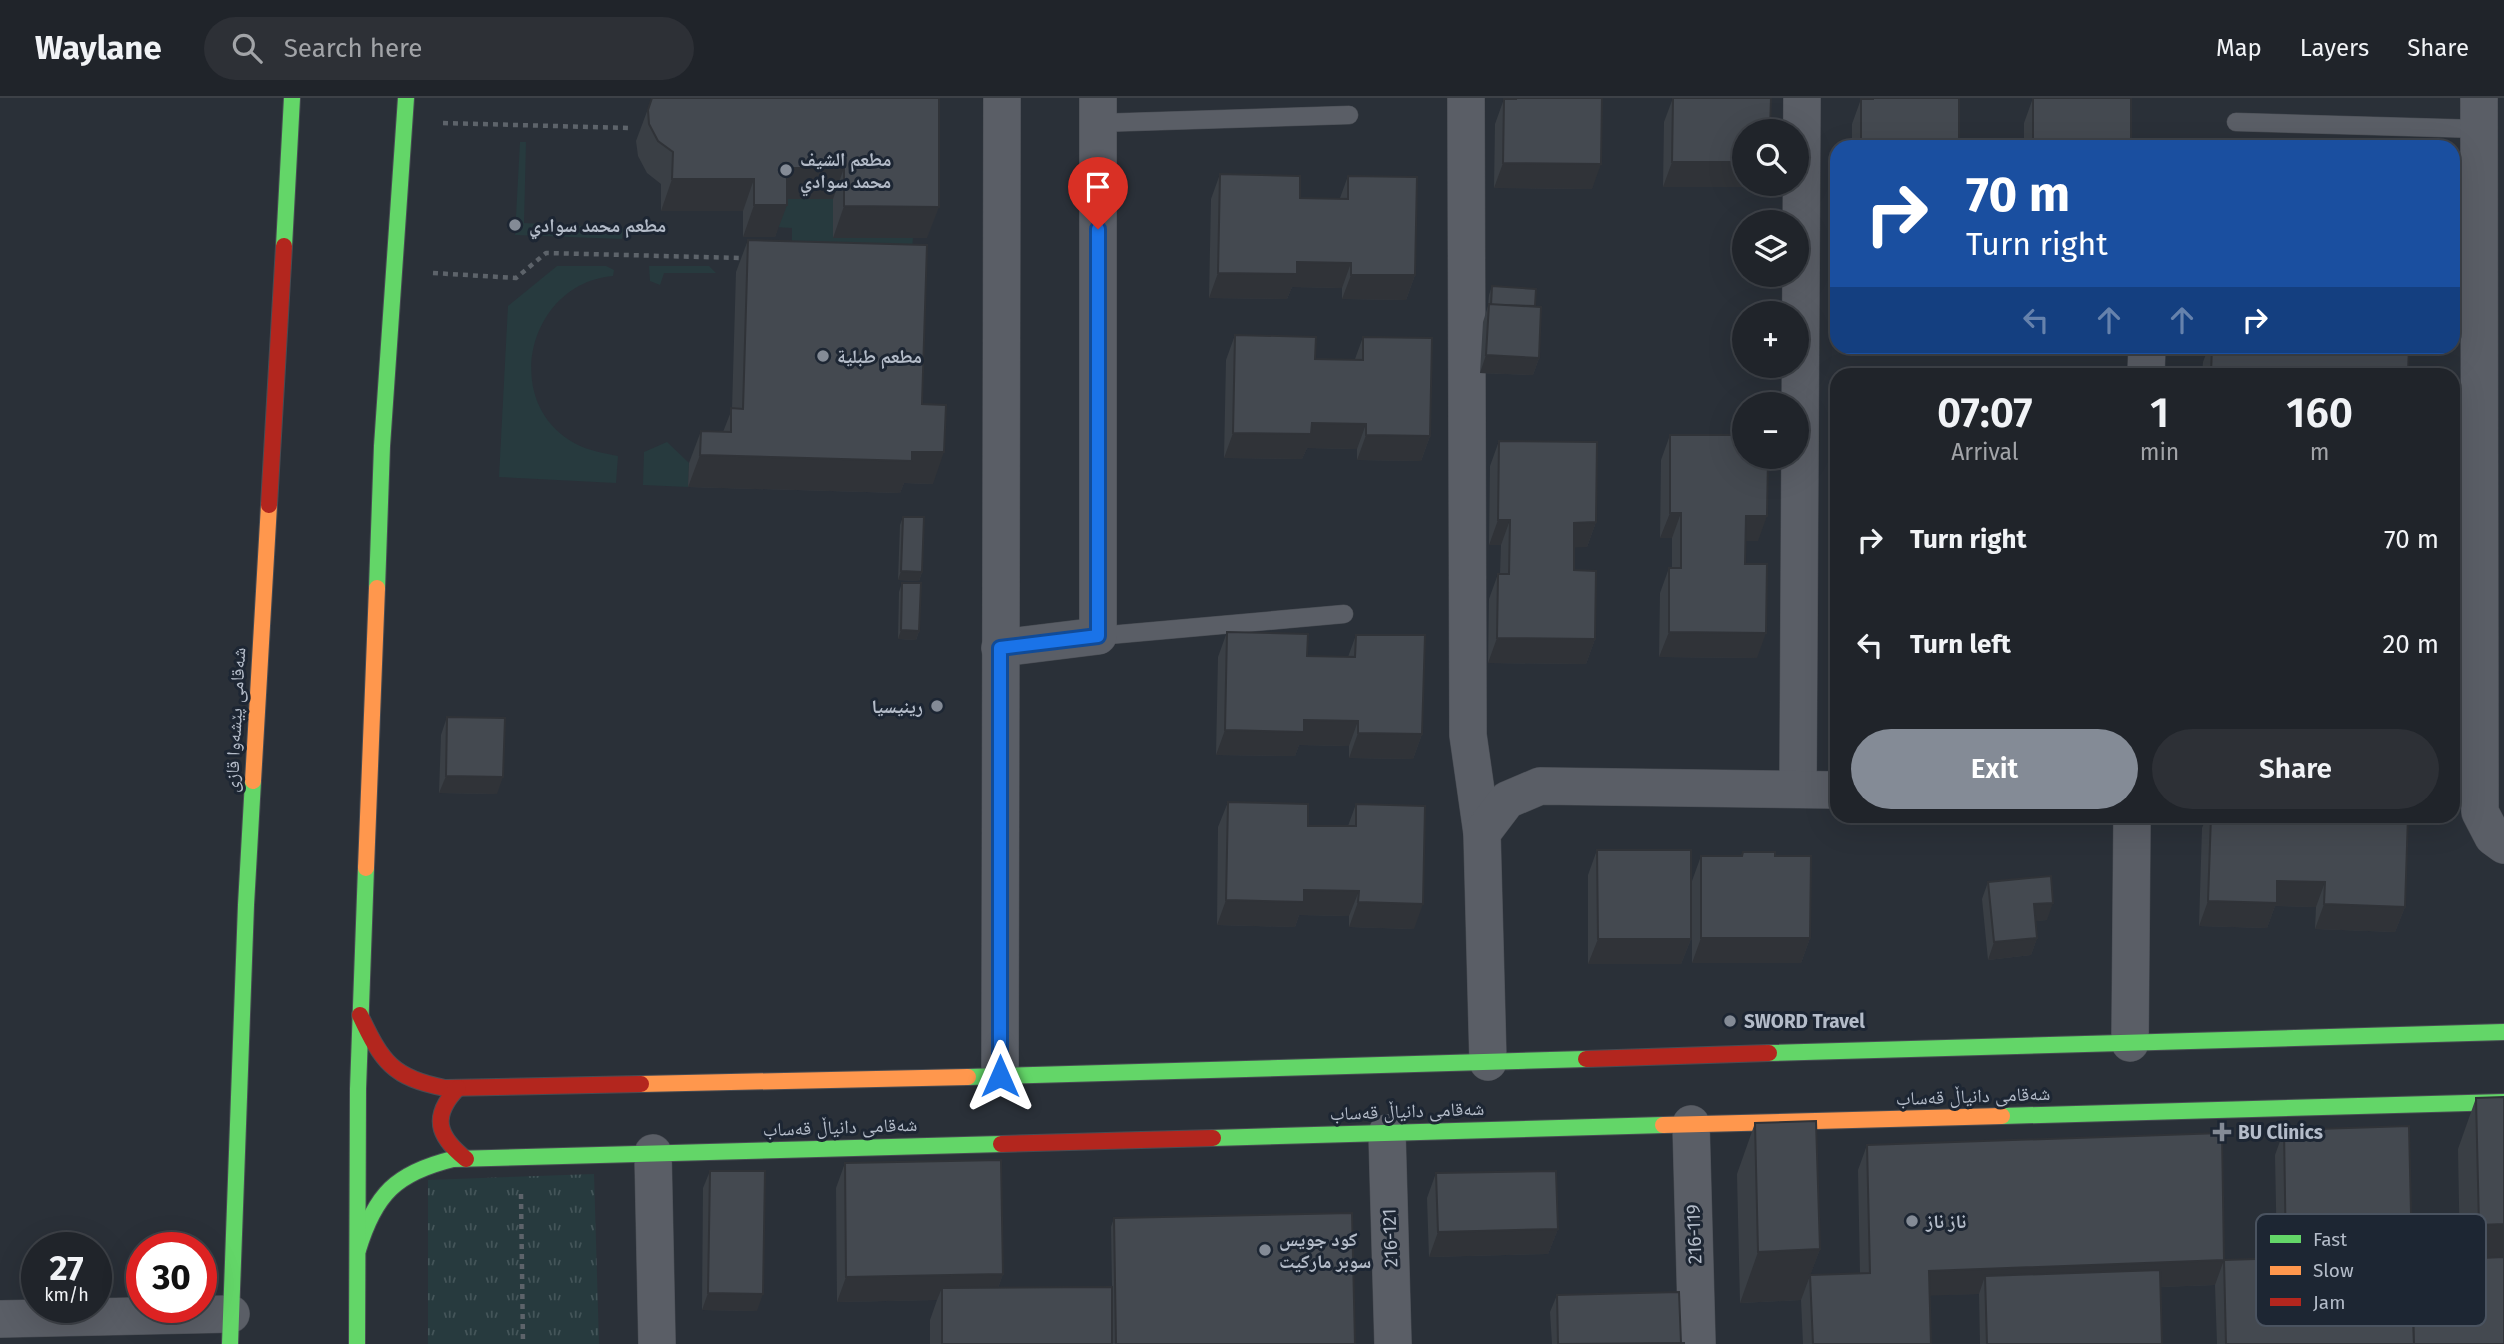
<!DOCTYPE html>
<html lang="en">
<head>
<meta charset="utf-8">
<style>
  :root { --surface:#20242a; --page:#2d3036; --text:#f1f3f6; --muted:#a2a4a8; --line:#3d4147; --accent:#848b96 }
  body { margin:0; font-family:"Fira Sans","Noto Naskh Arabic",sans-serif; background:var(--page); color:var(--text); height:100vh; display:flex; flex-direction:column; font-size:26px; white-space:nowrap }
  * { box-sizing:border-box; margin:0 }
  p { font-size:23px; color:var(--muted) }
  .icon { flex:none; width:38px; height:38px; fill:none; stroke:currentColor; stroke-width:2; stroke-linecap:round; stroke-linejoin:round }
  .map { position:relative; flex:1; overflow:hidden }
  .drawer { position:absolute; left:1830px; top:270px; width:630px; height:455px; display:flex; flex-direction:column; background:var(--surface); border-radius:21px; box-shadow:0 7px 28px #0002,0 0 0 2px var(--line) }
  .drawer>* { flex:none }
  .banner { position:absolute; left:1830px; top:42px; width:630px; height:214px; border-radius:21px; box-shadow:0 7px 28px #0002,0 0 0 2px var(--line); background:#1a4fa0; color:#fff; overflow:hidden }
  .buttons { position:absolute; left:1732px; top:21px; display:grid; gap:14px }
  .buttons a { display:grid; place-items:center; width:77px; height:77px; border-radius:50%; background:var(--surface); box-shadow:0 7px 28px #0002,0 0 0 2px var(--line); font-size:35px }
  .speed { position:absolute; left:21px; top:1134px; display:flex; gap:14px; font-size:35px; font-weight:700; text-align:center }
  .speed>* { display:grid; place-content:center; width:91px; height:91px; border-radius:50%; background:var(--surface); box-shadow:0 7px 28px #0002,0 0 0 2px var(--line); line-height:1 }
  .speed small { font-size:18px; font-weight:400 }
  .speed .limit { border:10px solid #d22; background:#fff; color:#111 }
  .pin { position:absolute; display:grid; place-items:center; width:60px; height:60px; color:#fff; margin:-72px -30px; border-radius:50% 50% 50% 0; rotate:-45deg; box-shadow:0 0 7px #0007 }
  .pin .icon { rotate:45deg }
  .me { position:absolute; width:77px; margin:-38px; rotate:0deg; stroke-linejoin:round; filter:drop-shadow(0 0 5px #0008) }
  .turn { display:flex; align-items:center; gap:24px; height:147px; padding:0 21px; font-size:32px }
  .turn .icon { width:91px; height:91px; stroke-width:2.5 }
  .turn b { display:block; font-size:49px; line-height:60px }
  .lanes { display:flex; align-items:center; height:66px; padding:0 21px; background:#0003; justify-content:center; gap:35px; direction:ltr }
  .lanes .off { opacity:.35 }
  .eta { display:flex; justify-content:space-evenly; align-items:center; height:119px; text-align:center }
  .eta b { font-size:42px; font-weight:600; line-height:49px }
  .primary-button { display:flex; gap:14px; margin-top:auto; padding:14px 21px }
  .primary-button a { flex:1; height:80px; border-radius:42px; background:var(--accent); color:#fff; font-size:28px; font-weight:600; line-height:80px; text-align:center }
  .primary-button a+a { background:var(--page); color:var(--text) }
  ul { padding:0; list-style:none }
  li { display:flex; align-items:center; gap:21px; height:105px; padding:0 21px }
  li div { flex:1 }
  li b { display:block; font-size:26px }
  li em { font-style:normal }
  header { display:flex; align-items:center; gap:42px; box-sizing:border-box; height:98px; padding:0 35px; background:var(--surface); border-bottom:2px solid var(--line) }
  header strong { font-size:33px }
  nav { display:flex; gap:38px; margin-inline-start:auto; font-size:24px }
  .search { width:490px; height:63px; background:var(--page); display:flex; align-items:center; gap:18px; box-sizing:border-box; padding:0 24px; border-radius:38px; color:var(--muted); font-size:26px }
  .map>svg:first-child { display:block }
  .green { fill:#273a3e }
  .park { fill:url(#park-tufts) }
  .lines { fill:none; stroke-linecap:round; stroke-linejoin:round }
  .lane-casing { stroke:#484c53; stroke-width:19 }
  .street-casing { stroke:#484c53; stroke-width:38 }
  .fast-casing { stroke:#484c53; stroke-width:18 }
  .slow-casing { stroke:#484c53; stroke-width:18 }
  .jam-casing { stroke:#484c53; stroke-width:18 }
  .path { stroke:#5d636a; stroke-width:4.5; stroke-dasharray:5 5; stroke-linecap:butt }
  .lane { stroke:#5a5e66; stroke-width:18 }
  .street { stroke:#5a5e66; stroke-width:37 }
  .fast { stroke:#63d668; stroke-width:16 }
  .slow { stroke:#ff974d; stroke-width:16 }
  .jam { stroke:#b3261e; stroke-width:16 }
  .wall { fill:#3a3f45 }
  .shaded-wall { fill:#303338 }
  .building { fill:#444950; stroke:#303338; stroke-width:2 }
  .route-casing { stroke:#114b97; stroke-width:18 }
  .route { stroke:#1a73e8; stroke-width:12 }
  .poi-dot { fill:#848b96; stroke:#1d2633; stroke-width:2.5 }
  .labels { text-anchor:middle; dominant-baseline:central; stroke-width:6; stroke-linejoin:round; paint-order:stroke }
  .poi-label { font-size:19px; font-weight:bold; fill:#b4bcc9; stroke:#1d2633; text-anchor:start }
  .street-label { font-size:19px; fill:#b4bcc9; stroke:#1d2633 }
  .key { fill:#1d2633; stroke:#4a5360; stroke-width:2 }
  .key-label { font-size:19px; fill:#b4bcc9 }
</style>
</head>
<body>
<header>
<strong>Waylane</strong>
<div class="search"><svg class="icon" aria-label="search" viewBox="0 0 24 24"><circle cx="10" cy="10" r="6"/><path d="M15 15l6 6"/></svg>Search here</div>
<nav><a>Map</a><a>Layers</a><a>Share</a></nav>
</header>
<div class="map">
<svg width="2504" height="1246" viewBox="0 0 2504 1246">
  <defs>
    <pattern id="park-tufts" width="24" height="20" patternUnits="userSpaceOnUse" patternTransform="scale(1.75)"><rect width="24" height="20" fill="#273a3e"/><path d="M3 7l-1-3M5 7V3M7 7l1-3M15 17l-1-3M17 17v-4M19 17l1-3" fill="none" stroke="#445559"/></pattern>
  </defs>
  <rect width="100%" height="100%" fill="#2a3038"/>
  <g class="green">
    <path d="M520,44H526L524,125L623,130L622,141L515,137Z"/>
    <path d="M775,101H833V140H913L912,151L792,148V130L775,129Z"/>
    <path d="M557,168H606L614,172L613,178C528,185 499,305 576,346C590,353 603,355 618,358L616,385L499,379L508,208Z"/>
    <path d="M649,168H709L716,175H664L660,187L650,183Z"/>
    <path d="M667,344L689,365L688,389L643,387L644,354Z"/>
  </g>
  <path class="park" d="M594,1076L599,1246H428V1082Z"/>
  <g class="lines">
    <g class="lane-casing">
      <g id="lane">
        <path d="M2236,24L2479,31"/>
        <path d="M1098,25L1349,17"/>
        <path d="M2454,495H2479"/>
        <path d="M1098,538L1344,516"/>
      </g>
    </g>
    <g class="street-casing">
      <g id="street">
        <path d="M1466,0L1468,637L1482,735"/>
        <path d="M2479,0L2480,714L2493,739L2504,747"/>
        <path d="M2146,276L2147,248"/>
        <path d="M1000,550L1098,538V0"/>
        <path d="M1798,690L1802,0"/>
        <path d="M2130,945L2132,718"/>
        <path d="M1488,964L1482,735L1507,702L1540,688L1838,692"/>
        <path d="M1000,978L1002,0"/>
        <path d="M1691,1026L1697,1246"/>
        <path d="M1387,1035L1393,1246"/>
        <path d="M653,1055L657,1246"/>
        <path d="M0,1221L231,1216"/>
      </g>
    </g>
    <g class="fast-casing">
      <g id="fast">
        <path d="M284,148L292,0"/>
        <path d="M377,490L382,348L406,0"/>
        <path d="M1769,955L2504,934"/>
        <path d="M968,979L1586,961"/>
        <path d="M2002,1018L2504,1004"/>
        <path d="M1213,1040L1663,1027"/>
        <path d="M358,1152C375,1096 396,1075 453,1061L1001,1046"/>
        <path d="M230,1246L246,807L253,683"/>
        <path d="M357,1246L358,991L366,770"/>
      </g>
    </g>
    <g class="slow-casing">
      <g id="slow">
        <path d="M253,683L269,407"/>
        <path d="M366,770L377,490"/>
        <path d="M641,986L968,979"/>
        <path d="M1663,1027L2002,1018"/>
      </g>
    </g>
    <g class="jam-casing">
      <g id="jam">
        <path d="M269,407L284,148"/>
        <path d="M360,917C382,964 393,980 445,990L641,986"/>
        <path d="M1586,961L1769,955"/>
        <path d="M458,990C431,1018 437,1038 466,1061"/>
        <path d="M1001,1046L1213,1040"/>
      </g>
    </g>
    <g class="path">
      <path d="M443,25L628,30"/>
      <path d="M433,175L516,180L546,155L742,160"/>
      <path d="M521,1096L523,1246"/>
    </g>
    <use href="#lane" class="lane"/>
    <use href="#street" class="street"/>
    <use href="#fast" class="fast"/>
    <use href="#slow" class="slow"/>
    <use href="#jam" class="jam"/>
  </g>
  <g class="wall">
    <path d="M652,0H939L927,140H833V101H787L775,139H743V113H661V86L647,75L638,58L636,43Z"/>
    <path d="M1507,0H1602L1592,91L1494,90L1495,26L1504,1Z"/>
    <path d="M1673,0L1745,86H1762L1761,89H1663L1664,24Z"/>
    <path d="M1864,0H1959V49H1852V26L1861,1H1864Z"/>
    <path d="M2033,0H2131V49H2024V25Z"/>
    <path d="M1220,76L1300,100H1340L1348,78L1415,177L1406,202L1342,201V190L1292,189L1287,201L1209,200L1211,101Z"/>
    <path d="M748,142L922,306L933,386L904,385L900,395L688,389L689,365L701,333L723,334L732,311L736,174Z"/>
    <path d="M1492,188L1535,208L1539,260L1533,277L1480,275L1483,224L1488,208L1489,197Z"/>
    <path d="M1235,237L1315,261H1355L1363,239L1430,338L1421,363L1357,362V351L1307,350L1302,361L1224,360L1226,262Z"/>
    <path d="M2209,248H2276V253L2326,254L2328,248H2409L2408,276H2202L2203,264Z"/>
    <path d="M1670,337L1758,443H1745V466L1757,560L1659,559L1660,495L1669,470H1672V440H1660L1661,362Z"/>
    <path d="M1499,343L1596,424L1587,449H1574V472L1595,541L1586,566L1488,565L1489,501L1498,476H1500L1501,447H1489L1490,368Z"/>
    <path d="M903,419L922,474L919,483L898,482L900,427Z"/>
    <path d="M902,485L919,533L916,542L898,541L899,494Z"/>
    <path d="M1227,534L1307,558L1348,559L1356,537L1422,636L1413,661L1349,660V648L1299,647L1295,658L1216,657L1218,559Z"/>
    <path d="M447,619L497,696L439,695L441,637Z"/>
    <path d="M1228,704L1308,728H1348L1356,706L1414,831L1349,829V818L1299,817L1295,829L1217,827L1218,729Z"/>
    <path d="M2207,718H2275L2325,720L2326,718H2408L2405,809L2395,834L2315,831L2316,809L2275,808L2267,830L2199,828L2202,730Z"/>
    <path d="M1597,752L1691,841L1681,866H1588V777Z"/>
    <path d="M1743,754L1775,758L1810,840L1801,865H1692V783L1701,758H1741Z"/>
    <path d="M1988,784L2047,822L2035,823L2037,840L2031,857L1988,862L1982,801Z"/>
    <path d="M2476,1000L2504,1246H2217L2215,1187L2160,1189L2162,1246H1980L1979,1196L1930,1197L1931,1246H1803L1801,1202L1740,1205L1737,1076L1755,1025L1820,1151L1810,1177L1860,1175L1858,1072L1867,1047L2224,1162L2277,1160L2275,1057L2284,1032L2412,1163L2460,1161L2458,1051Z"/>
    <path d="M845,1065L1003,1176L998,1190L1112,1189L1111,1129L1114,1120L1355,1246H1113L1112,1213V1246H930V1222L937,1202L837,1204L836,1090Z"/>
    <path d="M710,1073L757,1213L702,1212L703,1090Z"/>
    <path d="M1436,1075L1558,1131L1548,1156L1429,1159L1427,1100Z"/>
    <path d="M1557,1197L1681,1245L1684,1246H1552L1550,1214Z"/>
  </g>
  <g class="shaded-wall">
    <path d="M1672,64H1745V86H1762L1761,89H1663Z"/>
    <path d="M1503,65L1601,66L1592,91L1494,90Z"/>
    <path d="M787,70H844L833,101H775Z"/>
    <path d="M672,81H754L743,113H661Z"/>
    <path d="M754,107H787L775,139H743Z"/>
    <path d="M844,108L939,109L927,140H833Z"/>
    <path d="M1297,164L1351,165L1342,190L1292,189L1287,201L1209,200L1218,175Z"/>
    <path d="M1351,177H1415L1406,202L1342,201Z"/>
    <path d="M1486,257L1539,260L1533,277L1480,275Z"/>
    <path d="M1312,325L1366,326L1357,351L1307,350L1302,361L1224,360L1233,335Z"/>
    <path d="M1366,337L1430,338L1421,363L1357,362Z"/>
    <path d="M912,354H944L933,386L904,385L900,395L688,389L700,357Z"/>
    <path d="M1670,415H1681L1672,440H1660Z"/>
    <path d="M1746,418H1767L1758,443H1737Z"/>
    <path d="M1498,422H1510L1501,447H1489Z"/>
    <path d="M1596,424L1587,449L1565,450L1574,425Z"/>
    <path d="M901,473L922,474L919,483L898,482Z"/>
    <path d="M901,532L919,533L916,542L898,541Z"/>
    <path d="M1669,534L1766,535L1757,560L1659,559Z"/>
    <path d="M1497,540L1595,541L1586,566L1488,565Z"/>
    <path d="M1304,622L1358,623L1349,648L1299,647L1295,658L1216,657L1225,632Z"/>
    <path d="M1358,635L1422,636L1413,661L1349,660Z"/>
    <path d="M446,678L503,679L497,696L439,695Z"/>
    <path d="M2277,783L2325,784L2316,809L2275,808L2267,830L2199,828L2208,803Z"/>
    <path d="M1304,792L1359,793L1349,818L1299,817L1295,829L1217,827L1226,802Z"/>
    <path d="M1358,804L1423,806L1414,831L1349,829Z"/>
    <path d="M2053,805L2047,822L2027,824L2034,806Z"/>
    <path d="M2324,806L2405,809L2395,834L2315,831Z"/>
    <path d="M1701,840H1810L1801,865H1692Z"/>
    <path d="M2037,840L2031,857L1988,862L1994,844Z"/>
    <path d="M1598,841H1691L1681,866H1588Z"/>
    <path d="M2504,1126V1176L2460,1178L2479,1127Z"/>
    <path d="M1558,1131L1548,1156L1429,1159L1438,1134Z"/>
    <path d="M1820,1151L1801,1202L1740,1205L1758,1154Z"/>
    <path d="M2224,1162L2215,1187L1986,1195L1985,1178L1979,1196L1920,1198L1929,1173Z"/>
    <path d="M1003,1176L994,1201L942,1190L937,1202L837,1204L846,1179Z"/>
    <path d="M708,1195L763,1196L757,1213L702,1212Z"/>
  </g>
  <g class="building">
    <path d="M652,0H939V109L844,108V70H787V107H754V81H672L673,54L658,43L649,26L648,12Z"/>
    <path d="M1516,0H1602L1601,66L1503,65L1504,1H1516Z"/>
    <path d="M1673,0H1771L1770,33H1745V64H1672Z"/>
    <path d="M1873,0H1959V49H1861V1H1873Z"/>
    <rect x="2033" y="0" width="98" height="49"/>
    <path d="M1220,76L1300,78V100L1348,101V78L1417,79L1415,177H1351V165L1297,164V176L1218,175Z"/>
    <path d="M748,142L927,147L922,306L946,307L944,354H912V363L700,357L701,333L731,334V310L743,311Z"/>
    <path d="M1492,188L1536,191L1535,208L1491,207Z"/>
    <path d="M1489,206L1541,209L1539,260L1486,257Z"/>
    <path d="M1235,237L1316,239L1315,261L1363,262V239L1432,240L1430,338L1366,337V326L1312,325L1311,336L1233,335Z"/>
    <path d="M2212,248H2276V253L2330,254V248H2409L2408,276H2211Z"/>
    <path d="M1670,337H1745V359H1768L1767,418H1746L1745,466H1767L1766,535L1669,534V470H1681V415H1670Z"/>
    <path d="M1499,343L1597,344L1596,424L1574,425V472L1596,473L1595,541L1497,540L1498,476H1509L1510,422H1498Z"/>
    <path d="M903,419H924L922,474L901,473Z"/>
    <path d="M902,485H921L919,533L901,532Z"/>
    <path d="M1227,534L1308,536L1307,558L1355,559L1356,537H1425L1422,636L1358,635V623L1304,622V634L1225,632Z"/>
    <path d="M447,619L505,620L503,679L446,678Z"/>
    <path d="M1228,704L1308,706V728H1356V706L1425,708L1423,806L1358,804L1359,793L1304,792V804L1226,802Z"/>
    <path d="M2211,718H2275L2329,720V718H2408L2405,809L2324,806L2325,784L2277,783V805L2208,803Z"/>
    <path d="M1597,752H1691V841H1598Z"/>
    <path d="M1743,754H1775V758H1811L1810,840H1701V758H1742Z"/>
    <path d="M2051,778L2053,805L2034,806L2037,840L1994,844L1988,784Z"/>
    <path d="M2504,999V1126L2479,1127L2476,1000Z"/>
    <path d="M1816,1023L1820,1151L1758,1154L1755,1025Z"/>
    <path d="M2409,1028L2414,1246H2226L2224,1162L2286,1160L2284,1032Z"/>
    <path d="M2222,1035L2224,1162L1929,1173L1931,1246H1813L1810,1177L1870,1175L1867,1047Z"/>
    <path d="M1001,1062L1003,1176L846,1179L845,1065Z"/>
    <path d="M710,1073H765L763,1196L708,1195Z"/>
    <path d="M1556,1073L1558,1131L1438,1134L1436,1075Z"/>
    <path d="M1352,1115L1355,1246H1116L1114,1120Z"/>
    <path d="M2504,1159V1246H2414L2412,1163Z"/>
    <path d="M2160,1172L2162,1246H1987L1985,1178Z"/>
    <path d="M1112,1189V1246H942V1190Z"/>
    <path d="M1679,1194L1681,1245L1558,1246L1557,1197Z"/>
    <path d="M1684,1245V1246H1643Z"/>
  </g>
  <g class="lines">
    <g class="route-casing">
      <path id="route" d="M1000,978V550L1098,538V131"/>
    </g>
    <use href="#route" class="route"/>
  </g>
  <g class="poi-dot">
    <circle cx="786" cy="72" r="7"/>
    <circle cx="515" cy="127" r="7"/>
    <circle cx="823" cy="258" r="7"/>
    <circle cx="937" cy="608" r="7"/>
    <circle cx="1730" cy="923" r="7"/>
    <path d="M2218.5 1023.5h7v7h7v7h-7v7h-7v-7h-7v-7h7z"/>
    <circle cx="1912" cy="1123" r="7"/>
    <circle cx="1265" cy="1152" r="7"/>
  </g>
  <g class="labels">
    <g class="poi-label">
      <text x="800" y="61">مطعم الشيف<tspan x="800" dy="22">محمد سوادي</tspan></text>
      <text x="529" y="127">مطعم محمد سوادي</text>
      <text x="837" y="258">مطعم طبلية</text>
      <text x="923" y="608" text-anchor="end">رينيسيا</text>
      <text x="1744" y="923">SWORD Travel</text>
      <text x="2238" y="1034">BU Clinics</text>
      <text x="1926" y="1123">ناز ناز</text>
      <text x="1279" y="1141">كود جويس<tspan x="1279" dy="22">سوبر ماركيت</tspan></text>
    </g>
    <g class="street-label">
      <text transform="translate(235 622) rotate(-87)">شەقامی پێشەوا قازی</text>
      <text transform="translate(1973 998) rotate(-2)">شەقامی دانیاڵ قەساب</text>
      <text transform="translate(1407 1013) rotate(-2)">شەقامی دانیاڵ قەساب</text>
      <text transform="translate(840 1029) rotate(-2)">شەقامی دانیاڵ قەساب</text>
      <text transform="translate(1694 1136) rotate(-92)">216-119</text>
      <text transform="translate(1390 1140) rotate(-92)">216-121</text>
    </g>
  </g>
  <rect x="2256" y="1116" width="230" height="112" rx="10" class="key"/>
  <rect x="2270" y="1137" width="31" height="8" fill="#63d668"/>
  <rect x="2270" y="1168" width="31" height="9" fill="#ff974d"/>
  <rect x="2270" y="1200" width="31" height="8" fill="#b3261e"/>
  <g class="key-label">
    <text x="2313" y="1148">Fast</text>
    <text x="2313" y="1179">Slow</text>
    <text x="2313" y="1211">Jam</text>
  </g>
</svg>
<div class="buttons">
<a><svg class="icon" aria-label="search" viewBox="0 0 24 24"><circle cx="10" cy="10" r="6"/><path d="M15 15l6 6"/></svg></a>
<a><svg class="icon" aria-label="layers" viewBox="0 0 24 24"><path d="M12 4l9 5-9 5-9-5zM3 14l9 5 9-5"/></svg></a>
<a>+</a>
<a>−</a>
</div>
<div class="speed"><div>27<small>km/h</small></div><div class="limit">30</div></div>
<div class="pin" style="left:1098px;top:131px;background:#d93025"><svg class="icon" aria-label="arrive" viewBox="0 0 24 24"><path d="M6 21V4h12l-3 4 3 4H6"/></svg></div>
<svg class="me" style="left:1000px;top:978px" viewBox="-20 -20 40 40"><path d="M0-17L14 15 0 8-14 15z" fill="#1a73e8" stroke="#fff" stroke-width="4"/></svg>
<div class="banner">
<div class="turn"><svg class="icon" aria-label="right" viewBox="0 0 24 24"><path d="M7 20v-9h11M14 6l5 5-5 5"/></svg><div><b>70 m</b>Turn right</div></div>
<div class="lanes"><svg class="icon off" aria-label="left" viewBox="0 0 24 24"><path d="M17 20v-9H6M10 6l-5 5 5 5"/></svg><svg class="icon off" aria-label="ahead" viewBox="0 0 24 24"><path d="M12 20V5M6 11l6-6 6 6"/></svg><svg class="icon off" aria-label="ahead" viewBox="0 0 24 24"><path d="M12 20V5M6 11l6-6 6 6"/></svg><svg class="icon" aria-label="right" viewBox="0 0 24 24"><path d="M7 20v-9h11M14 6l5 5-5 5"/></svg></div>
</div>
<section class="drawer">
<div class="eta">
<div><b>07:07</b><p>Arrival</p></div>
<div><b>1</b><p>min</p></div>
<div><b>160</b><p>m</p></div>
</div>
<ul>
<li><svg class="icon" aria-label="right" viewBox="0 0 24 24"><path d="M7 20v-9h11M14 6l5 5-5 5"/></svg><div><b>Turn right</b></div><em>70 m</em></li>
<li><svg class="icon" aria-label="left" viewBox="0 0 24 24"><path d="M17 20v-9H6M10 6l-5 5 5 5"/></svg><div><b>Turn left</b></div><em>20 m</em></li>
</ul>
<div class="primary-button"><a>Exit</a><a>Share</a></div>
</section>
</div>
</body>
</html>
